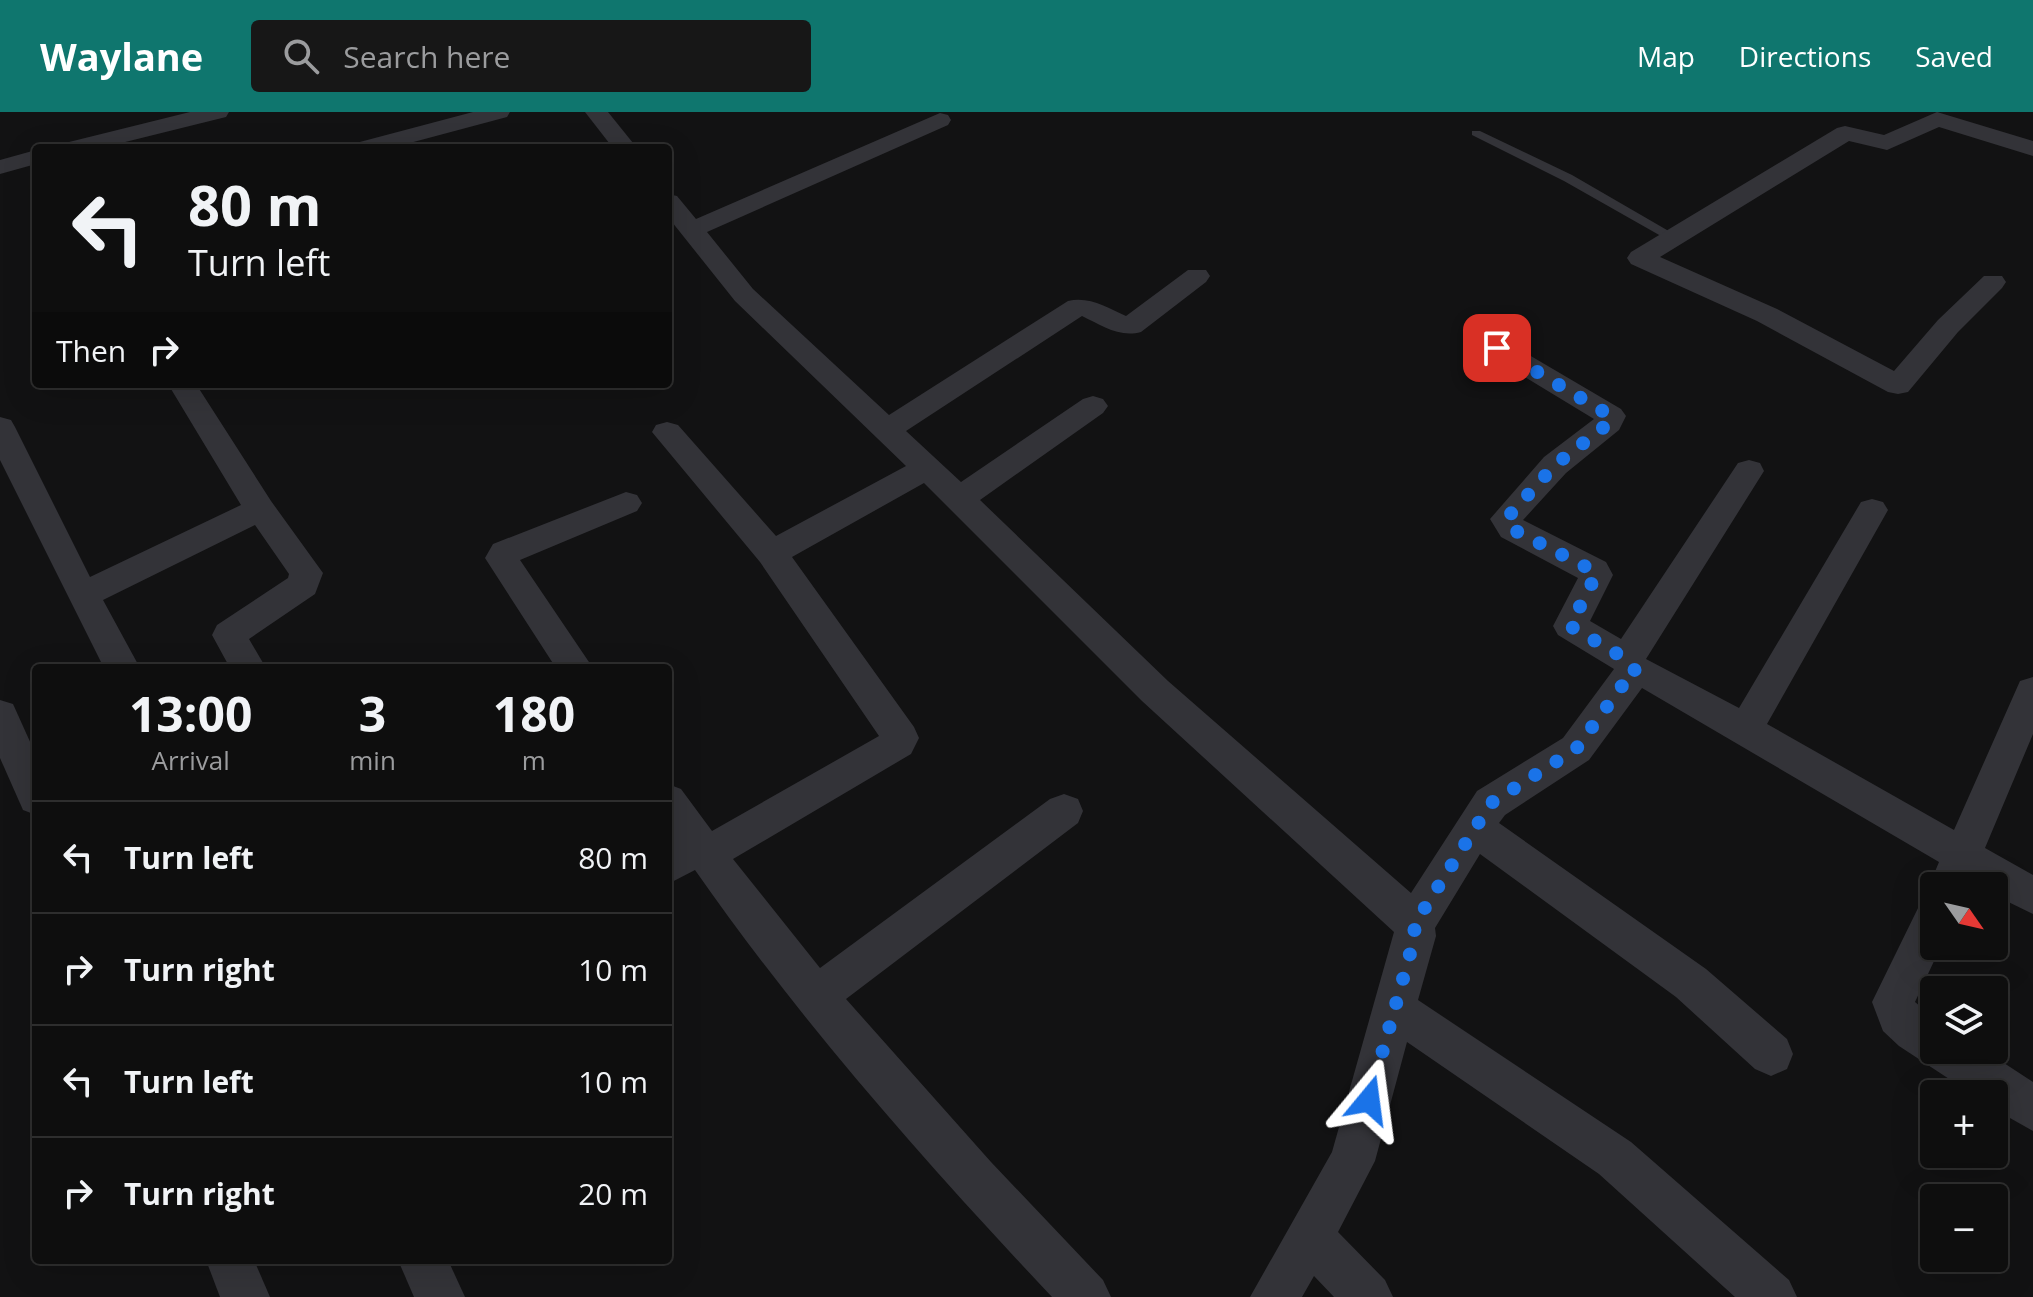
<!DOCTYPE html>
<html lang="en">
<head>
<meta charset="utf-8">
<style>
  :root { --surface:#0e0e0e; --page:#171717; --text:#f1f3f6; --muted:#9b9c9e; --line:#2e2e2e; --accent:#0f766e }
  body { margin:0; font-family:"Open Sans",sans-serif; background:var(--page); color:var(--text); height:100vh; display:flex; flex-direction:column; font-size:30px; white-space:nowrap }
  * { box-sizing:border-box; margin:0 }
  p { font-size:26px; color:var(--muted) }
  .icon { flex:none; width:44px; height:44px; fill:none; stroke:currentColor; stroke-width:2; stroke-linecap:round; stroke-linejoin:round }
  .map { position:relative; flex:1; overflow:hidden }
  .side { position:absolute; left:32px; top:552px; width:640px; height:600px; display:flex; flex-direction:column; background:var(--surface); border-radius:8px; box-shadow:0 8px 32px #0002,0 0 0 2px var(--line) }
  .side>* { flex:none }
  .banner { position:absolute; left:32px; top:32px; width:640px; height:244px; border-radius:8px; box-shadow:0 8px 32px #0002,0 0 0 2px var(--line); background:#0e0e0e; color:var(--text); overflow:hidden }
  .needle { width:52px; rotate:124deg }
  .fabs { position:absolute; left:1920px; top:760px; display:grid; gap:16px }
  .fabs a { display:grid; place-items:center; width:88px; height:88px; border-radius:8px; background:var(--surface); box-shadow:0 8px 32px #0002,0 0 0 2px var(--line); font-size:40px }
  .pin { position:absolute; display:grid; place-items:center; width:68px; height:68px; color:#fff; margin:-34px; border-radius:16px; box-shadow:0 4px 12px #0006 }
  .me { position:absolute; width:88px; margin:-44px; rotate:16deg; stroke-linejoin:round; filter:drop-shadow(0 0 6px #0008) }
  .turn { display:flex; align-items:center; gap:28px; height:168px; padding:0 24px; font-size:36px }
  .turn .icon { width:104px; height:104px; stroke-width:2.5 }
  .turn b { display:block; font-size:56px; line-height:68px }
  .then { display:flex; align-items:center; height:76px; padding:0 24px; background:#0003; gap:16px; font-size:30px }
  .eta { display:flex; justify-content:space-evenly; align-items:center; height:136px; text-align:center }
  .eta b { font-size:48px; font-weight:700; line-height:56px }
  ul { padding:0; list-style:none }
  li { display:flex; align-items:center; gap:24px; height:112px; padding:0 24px; border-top:2px solid var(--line) }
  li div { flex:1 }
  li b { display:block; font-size:30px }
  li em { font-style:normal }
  header { display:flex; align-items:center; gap:48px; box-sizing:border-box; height:112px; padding:0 40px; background:var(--accent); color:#fff }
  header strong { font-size:38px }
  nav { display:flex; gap:44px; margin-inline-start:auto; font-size:28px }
  .search { width:560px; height:72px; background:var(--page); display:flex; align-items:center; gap:20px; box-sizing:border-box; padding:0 28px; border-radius:8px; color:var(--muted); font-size:30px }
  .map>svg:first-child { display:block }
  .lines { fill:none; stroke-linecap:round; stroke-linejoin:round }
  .service { fill:#333338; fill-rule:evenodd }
  .minor { fill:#333338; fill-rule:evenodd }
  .route { stroke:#1a73e8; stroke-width:14; stroke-dasharray:0 25.2 }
</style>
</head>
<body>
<header>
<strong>Waylane</strong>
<div class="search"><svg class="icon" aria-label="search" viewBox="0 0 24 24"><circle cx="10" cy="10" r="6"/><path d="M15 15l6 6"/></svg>Search here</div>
<nav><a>Map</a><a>Directions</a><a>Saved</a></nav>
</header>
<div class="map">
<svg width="2033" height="1185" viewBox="0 0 2033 1185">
  <rect width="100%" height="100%" fill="#121213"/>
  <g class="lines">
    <path class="service" d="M1472,19H1480L1572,63L1679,125L1668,128L1564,69L1472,23Z"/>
    <g class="minor">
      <path d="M190,0H229L226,5L101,36H61L65,31Z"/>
      <path d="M473,0H510L507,5L391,36H352L356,31Z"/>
      <path d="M585,0H608L637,36H613Z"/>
      <path d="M1937,0L2033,29V44L1939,15L1887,38L1849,29L1660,145L1777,197L1894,259L1938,208L1984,164H2002L2006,170L2002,176L1958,220L1908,280L1898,282L1888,280L1757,209L1631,152L1627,146L1631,140L1837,16L1845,14L1884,23Z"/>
      <path d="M940,1L948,3L951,8L948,13L707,120L753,177L889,303L1068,189C1090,184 1107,196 1126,204L1188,158H1206L1210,164L1206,170L1141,220C1119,226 1101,213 1082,204L906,319L961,370L1083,287L1093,284L1103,287L1108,294L1103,301L980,388L1168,569L1411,781L1477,679L1563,626L1614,557L1558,523L1553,514L1578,466L1501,425L1490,407L1544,345L1594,307L1487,242L1483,236L1487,230L1497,227L1507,230L1621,297L1626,304L1619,318L1566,361L1523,408L1606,450L1613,463L1590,509L1621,527L1738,351L1749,348L1760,351L1764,359L1646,547L1739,596L1861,390L1872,387L1883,390L1888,398L1767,612L1954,718L2020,569L2033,565V622L1985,736L2033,763V802L1994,783V774H1979L1971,769L1969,774H1934V785L1929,774L1939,750L1642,576L1589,648L1505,703L1499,711L1706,857L1787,927L1793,942L1787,957L1771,964L1755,957L1676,885L1480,742L1435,816L1436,824L1418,888L1631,1030L1789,1168L1797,1185H1735L1599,1062L1407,930L1375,1049L1338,1120L1385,1168L1393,1185H1334L1314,1164L1302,1185H1250L1332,1040L1394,820L1142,589L924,371L792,445L914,615L919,626L911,642L733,747L820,856L1050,687L1064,682L1078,687L1083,699L1078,711L846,887L991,1050L1103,1168L1111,1185H1052C925,1050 801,910 695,758L668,772V732L674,729L668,720V672L681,677L712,719L879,624L760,450L652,320L656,313L667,310L678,313L776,424L906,354L735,189L668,105V82L677,84L696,107Z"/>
      <path d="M36,38V52L0,62V48Z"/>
      <path d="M168,272H196L271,389L323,461L315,482L249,527L266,556H230L212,523L217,513L288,466L289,462L255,413L103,488L140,556H104L0,348V305L11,308L15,315L90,465L241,393Z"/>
      <path d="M626,380L637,383L642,391L637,399L520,448L593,556H556L485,446L493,432Z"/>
      <path d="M0,588L13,592L36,643V703L23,698L0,646Z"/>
      <path d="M1934,786V834H1941L1915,890L1934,906V938H1984L2033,970V1019L1994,997V982H1972L1899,934L1883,919L1872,890L1920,792Z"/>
      <path d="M206,1148H254L270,1185H220Z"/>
      <path d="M398,1148H448L465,1185H414Z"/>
    </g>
  </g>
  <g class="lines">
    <path class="route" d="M1369,988L1415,824L1414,813L1491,691L1576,637L1630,563L1637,561L1626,547L1570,514L1596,463L1594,459L1512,417L1506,407L1555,353L1609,311L1611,304L1497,236"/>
  </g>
</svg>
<div class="fabs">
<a><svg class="needle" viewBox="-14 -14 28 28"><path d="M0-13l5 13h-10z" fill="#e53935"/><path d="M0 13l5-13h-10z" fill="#9b9c9e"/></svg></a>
<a><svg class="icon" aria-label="layers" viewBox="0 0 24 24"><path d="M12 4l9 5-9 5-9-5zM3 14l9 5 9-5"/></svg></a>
<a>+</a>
<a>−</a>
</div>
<div class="pin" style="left:1497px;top:236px;background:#d93025"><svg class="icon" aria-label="arrive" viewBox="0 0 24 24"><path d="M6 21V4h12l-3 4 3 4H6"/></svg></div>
<svg class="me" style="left:1369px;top:988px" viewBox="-20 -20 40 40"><path d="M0-17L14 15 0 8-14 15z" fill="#1a73e8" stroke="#fff" stroke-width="4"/></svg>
<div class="banner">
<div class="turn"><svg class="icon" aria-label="left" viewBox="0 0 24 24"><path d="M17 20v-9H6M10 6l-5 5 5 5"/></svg><div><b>80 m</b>Turn left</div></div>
<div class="then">Then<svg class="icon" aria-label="right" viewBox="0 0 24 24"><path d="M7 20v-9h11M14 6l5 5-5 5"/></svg></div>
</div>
<section class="side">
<div class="eta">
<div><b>13:00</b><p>Arrival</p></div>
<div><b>3</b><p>min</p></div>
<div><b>180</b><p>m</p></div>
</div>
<ul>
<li><svg class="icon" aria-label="left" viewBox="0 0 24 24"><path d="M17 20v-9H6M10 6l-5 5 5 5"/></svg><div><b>Turn left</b></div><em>80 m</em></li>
<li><svg class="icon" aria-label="right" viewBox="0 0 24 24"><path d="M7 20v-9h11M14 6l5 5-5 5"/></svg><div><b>Turn right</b></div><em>10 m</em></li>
<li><svg class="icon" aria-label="left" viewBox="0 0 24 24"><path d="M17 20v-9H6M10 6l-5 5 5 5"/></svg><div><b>Turn left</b></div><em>10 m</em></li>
<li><svg class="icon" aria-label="right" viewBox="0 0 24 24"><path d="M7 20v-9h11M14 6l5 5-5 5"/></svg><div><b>Turn right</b></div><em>20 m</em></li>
</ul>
</section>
</div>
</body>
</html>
